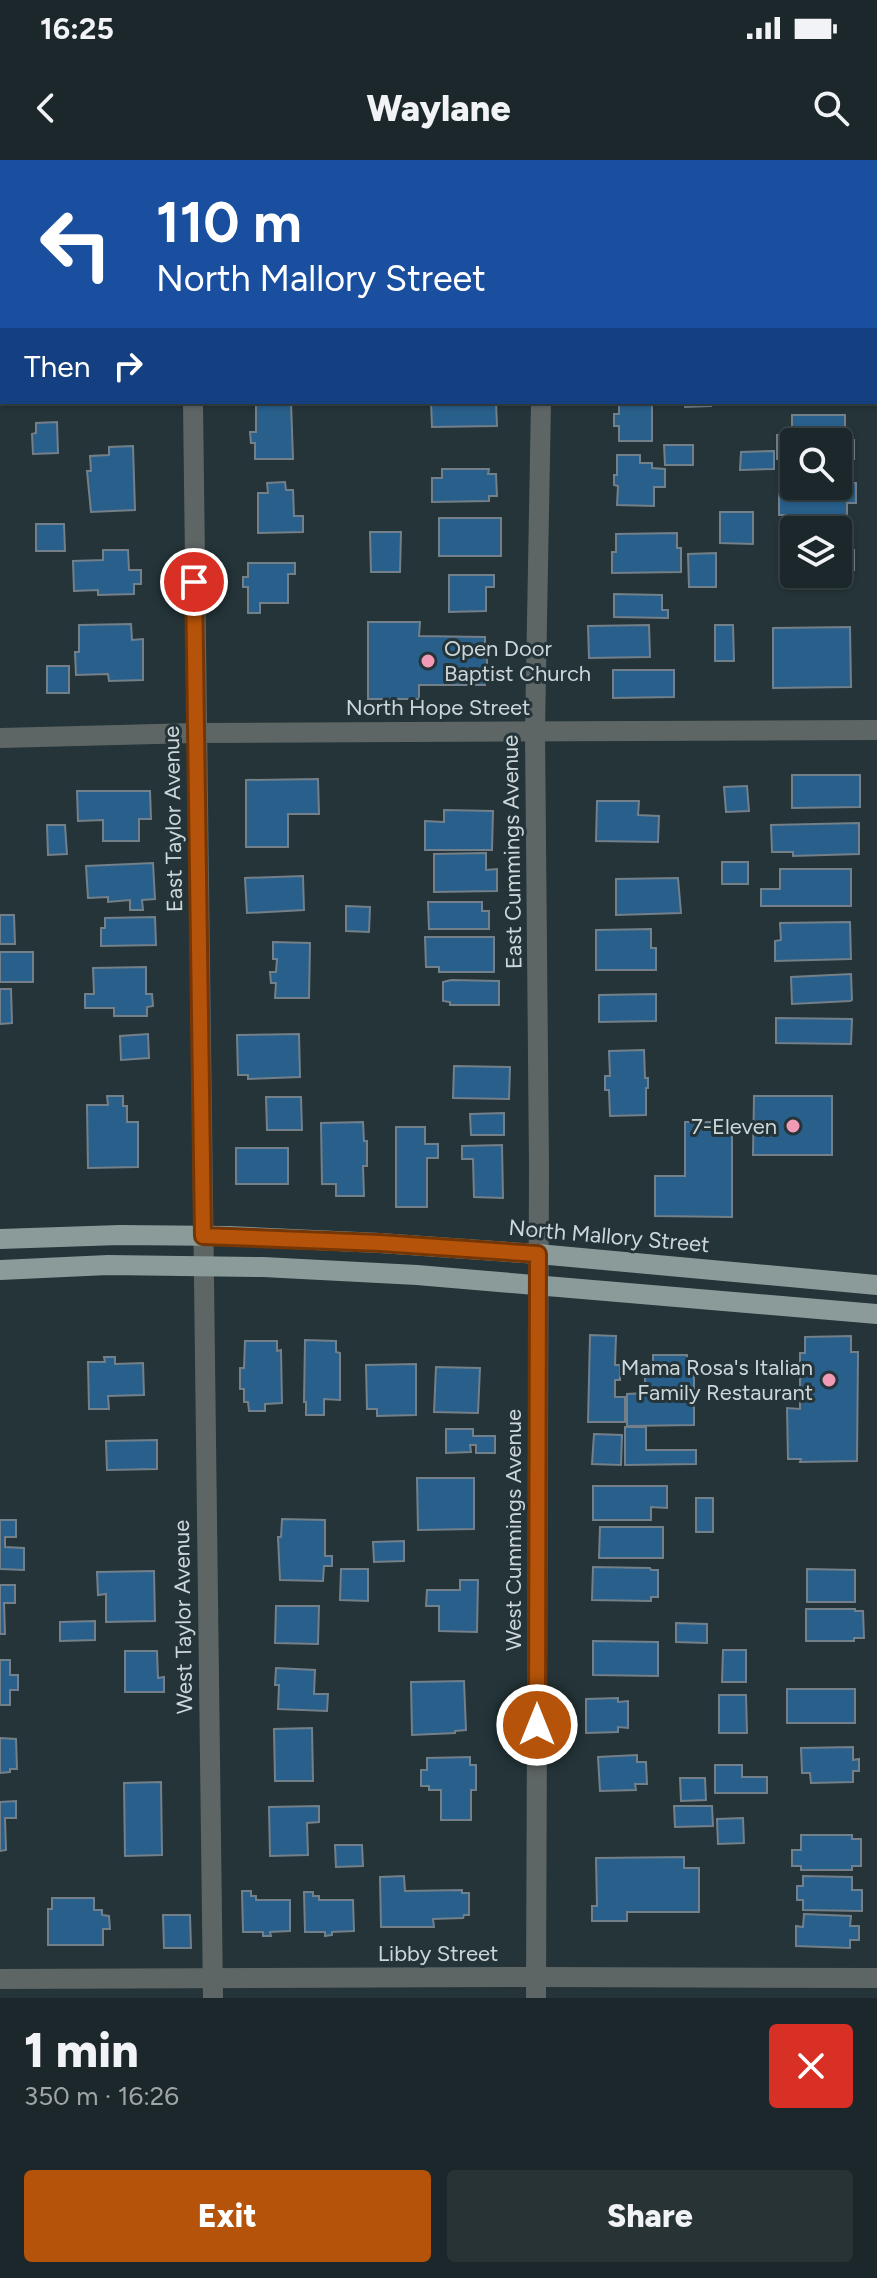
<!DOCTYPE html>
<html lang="en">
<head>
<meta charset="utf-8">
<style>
  :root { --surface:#1b272a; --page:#283336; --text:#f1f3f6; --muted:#a0a5a8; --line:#394447; --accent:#b45309 }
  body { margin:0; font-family:Figtree,sans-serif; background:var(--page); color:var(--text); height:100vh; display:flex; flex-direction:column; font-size:30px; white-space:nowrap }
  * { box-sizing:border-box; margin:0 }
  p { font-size:26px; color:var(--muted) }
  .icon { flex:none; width:44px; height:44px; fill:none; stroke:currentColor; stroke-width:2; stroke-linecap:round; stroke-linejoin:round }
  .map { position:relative; height:1838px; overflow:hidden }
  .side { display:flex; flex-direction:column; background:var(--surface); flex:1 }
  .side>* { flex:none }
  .hud { position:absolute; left:0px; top:0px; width:878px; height:244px; box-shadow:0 2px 6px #0004,0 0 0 2px var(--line); background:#1a4fa0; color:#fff; overflow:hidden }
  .fabs { position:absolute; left:780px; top:268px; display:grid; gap:16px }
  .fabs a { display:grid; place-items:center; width:72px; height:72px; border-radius:8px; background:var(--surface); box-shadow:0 2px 6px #0004,0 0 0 2px var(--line); font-size:40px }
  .pin { position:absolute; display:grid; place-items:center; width:68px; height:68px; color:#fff; margin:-34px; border:4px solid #fff; border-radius:50%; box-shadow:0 2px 8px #0007 }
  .me { position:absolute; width:88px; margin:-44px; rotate:0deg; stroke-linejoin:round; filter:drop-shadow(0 0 6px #0008) }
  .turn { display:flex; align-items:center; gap:28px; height:168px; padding:0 24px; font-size:36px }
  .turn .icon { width:104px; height:104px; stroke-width:2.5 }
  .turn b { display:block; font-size:56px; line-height:68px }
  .then { display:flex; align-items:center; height:76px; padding:0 24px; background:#0003; gap:16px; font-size:30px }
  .round { display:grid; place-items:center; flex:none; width:84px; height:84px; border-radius:8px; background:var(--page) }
  .head { display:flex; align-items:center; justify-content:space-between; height:136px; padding:0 24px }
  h1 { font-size:48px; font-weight:800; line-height:60px }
  .button { display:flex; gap:16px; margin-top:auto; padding:16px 24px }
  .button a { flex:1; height:92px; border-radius:8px; background:var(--accent); color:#fff; font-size:32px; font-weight:800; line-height:92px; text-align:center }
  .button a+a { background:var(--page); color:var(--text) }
  .status { display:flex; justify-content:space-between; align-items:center; height:56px; padding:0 40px; background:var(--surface); direction:ltr }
  .status svg { height:22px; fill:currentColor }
  header { display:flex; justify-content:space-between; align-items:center; height:104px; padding:0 24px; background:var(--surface); font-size:36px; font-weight:800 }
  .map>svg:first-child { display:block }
  .building { fill:#285f8b; stroke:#737f89; stroke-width:2 }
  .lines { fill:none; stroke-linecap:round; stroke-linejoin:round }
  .minor { stroke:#5e6665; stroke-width:20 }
  .major { stroke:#8a9b99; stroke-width:20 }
  .route-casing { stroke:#753606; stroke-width:20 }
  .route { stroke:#b45309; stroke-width:14 }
  .poi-dot { fill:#f09ab5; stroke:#243438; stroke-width:3 }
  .labels { text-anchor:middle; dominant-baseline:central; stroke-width:6; stroke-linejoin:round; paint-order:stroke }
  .poi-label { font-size:22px; fill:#cdd7da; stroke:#243438; text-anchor:end }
  .street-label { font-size:22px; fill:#cdd7da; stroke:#243438 }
</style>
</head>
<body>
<div class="status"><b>16:25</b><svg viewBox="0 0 49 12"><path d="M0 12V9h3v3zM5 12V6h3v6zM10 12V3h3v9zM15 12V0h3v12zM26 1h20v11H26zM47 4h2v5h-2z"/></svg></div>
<header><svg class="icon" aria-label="back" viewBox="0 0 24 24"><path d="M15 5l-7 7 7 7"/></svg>Waylane<svg class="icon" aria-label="search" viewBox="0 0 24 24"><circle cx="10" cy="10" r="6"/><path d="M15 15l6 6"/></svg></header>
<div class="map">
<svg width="877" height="1838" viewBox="0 0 877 1838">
  <rect width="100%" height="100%" fill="#243438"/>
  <g class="building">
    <rect x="44" y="0" width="85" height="2"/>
    <path d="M256,242H291L293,299H255V283H251L250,272H256Z"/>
    <path d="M431,242H496L497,266L432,267Z"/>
    <path d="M619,242H652V281H619V266H614V254H619Z"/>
    <path d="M685,242H711V246L685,247Z"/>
    <path d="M792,255H845V280H854V299H838V282H794V299H777V275H792Z"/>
    <path d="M57,262L58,293L33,294L32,274L36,273V263Z"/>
    <path d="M664,285H693V305H665Z"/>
    <path d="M133,286L135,350L91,352L87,311H91L90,296L109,295V287Z"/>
    <path d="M774,291V309L740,310L741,292Z"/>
    <path d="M617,295H640V303H652V308L665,309V327H654V346L617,345L618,326L614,325V315H617Z"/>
    <path d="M442,309H489L488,314H496L497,336H489V341L432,342V318H442Z"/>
    <path d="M847,309L848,323H856V343H847V355H779V327L838,326V310Z"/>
    <path d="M285,322L286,330H293L294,356H303V372L258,373V333H268L267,323Z"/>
    <path d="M720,352H753V384L720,383Z"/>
    <rect x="439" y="358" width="62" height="38"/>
    <path d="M36,364H64L65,391H36Z"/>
    <path d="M370,372H401L400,412H371Z"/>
    <path d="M677,373V388H681V412L612,413V392H616V374Z"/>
    <path d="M838,374H846L847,390H854V410H847V426L796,427V414H838Z"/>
    <path d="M103,390H128L129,410H141V424H134V434L98,435V430L74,431L73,401L103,400Z"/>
    <path d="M716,393V427H689L688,394Z"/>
    <path d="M248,403H295V414H288V443H260V453H248V427H243V417H248Z"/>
    <path d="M449,415H494V427H486V451L449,452Z"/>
    <path d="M614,434L662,435V450H668V458L614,457Z"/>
    <path d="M368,462H420L419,476L485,477V486H487V516H485V525H419V539H368Z"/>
    <path d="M131,464L132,480L143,479V520L109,521L108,514L76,515L75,492H79V465Z"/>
    <path d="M649,465L650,497L589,498L588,466Z"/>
    <path d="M715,465H733L734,501H715Z"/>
    <path d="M850,467L851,527L773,528V468Z"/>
    <rect x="47" y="506" width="22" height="27"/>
    <path d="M613,510H674V537L613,538Z"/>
    <path d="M792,615H860V647L792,648Z"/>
    <path d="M318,619L319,654H288V687H246V620Z"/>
    <path d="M747,626L749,651L726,652L724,627Z"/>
    <path d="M77,631H150L151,659H139V681H103V660L78,661Z"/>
    <path d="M597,641H639L638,655L659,656L658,682L596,681Z"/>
    <path d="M444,650L493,651L492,690H425V661L444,662Z"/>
    <path d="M859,663V694L793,696V692H772L771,665Z"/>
    <path d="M47,665H65L67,694L48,695Z"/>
    <path d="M486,693V710L497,709V731L434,732V694Z"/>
    <rect x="722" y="702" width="26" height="22"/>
    <path d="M153,703L155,739L142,740L143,750H130V740L108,742V737L88,738L86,706Z"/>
    <path d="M780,709H851V746H761V729H780Z"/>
    <path d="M303,716L304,750L247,753L245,718Z"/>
    <path d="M678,718L681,753L616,755V719Z"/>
    <path d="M428,742H482V751H489V769H429Z"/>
    <path d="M346,746L370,747L369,772L346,771Z"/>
    <path d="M0,755H14L15,784H0Z"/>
    <path d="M155,757L156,785L101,786V768H105V758Z"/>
    <path d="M850,762L851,799L775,801V781L781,780L780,763Z"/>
    <path d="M651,769V788H656V810H596V770Z"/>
    <path d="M425,777H494V812H439V807H426Z"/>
    <path d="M273,782L310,783L309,838H275L276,823H271L270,812H276L277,799H273Z"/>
    <rect x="0" y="792" width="33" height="30"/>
    <path d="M146,807V834H152L153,846L147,847V856H114V848H85V834H94L93,808Z"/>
    <path d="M851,814L852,840L850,841L792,844L791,817Z"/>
    <path d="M451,820L499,821V845H450V842L443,841V822Z"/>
    <path d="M0,829H11L12,863L0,864Z"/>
    <path d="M656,834V861L599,862V835Z"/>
    <path d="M776,858L852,859L851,884L776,883Z"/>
    <path d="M148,874L149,898L121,900L120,876Z"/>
    <path d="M299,874L300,917L248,919V915H238L237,875Z"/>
    <path d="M644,890L645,918H648V928H646V955L610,956L609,930H605V916H610L609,891Z"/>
    <path d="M454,906L510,907L509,939L453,938Z"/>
    <path d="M107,936H123V946H127V962H138V1007L88,1008L87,945H108Z"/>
    <path d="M754,936H832V995H753Z"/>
    <path d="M266,937H301L302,970H267Z"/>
    <path d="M504,953V975H471L470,954Z"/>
    <path d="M363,962L364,981H367V1006H363L364,1036H336V1024H322L321,963Z"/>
    <path d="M685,962H732V1057L655,1056V1016H685Z"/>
    <path d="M396,967H425V984H438V998H427V1047H396Z"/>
    <path d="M502,985L503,1038L474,1037L473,999H462V986Z"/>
    <rect x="236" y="988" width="52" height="36"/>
    <path d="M590,1175L616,1176L615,1205H620V1220H615V1237H625V1262H588Z"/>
    <path d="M851,1176V1192H858L857,1301L800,1302L801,1299H788L787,1248L800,1249V1193H805V1177Z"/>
    <path d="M305,1180L336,1181V1192L340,1193V1240L324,1239V1255H306V1242H304Z"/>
    <path d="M245,1181H277V1191L281,1190L282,1243L265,1244V1251H249L248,1242H244V1229H240V1208H244Z"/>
    <path d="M653,1195H687V1205H694V1265L627,1266V1234L645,1233V1206H653Z"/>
    <path d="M104,1197H115V1204L143,1203L144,1235L108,1236L109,1249H89L88,1202H105Z"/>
    <path d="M416,1204V1255L377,1256V1249H367L366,1205Z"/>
    <path d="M436,1207L480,1208L478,1253L434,1252Z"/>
    <path d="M625,1267H646V1290H696V1304L625,1305Z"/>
    <path d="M446,1269H473V1276H495V1293H476V1285H470L471,1292L446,1293Z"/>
    <path d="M594,1274L622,1275L621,1305L592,1304Z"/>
    <path d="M157,1280V1309L107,1310L106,1281Z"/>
    <path d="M417,1318H474V1369L418,1370Z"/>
    <path d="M593,1326H667V1348L651,1347V1360H593Z"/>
    <rect x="696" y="1338" width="17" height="34"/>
    <path d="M282,1359L325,1360V1396H332V1406H324L323,1421L280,1420L278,1377H281Z"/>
    <path d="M0,1360H16V1377H5V1387L24,1388V1410L0,1409Z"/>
    <path d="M600,1367H663V1398H599Z"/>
    <path d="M404,1381V1401L374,1402L373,1382Z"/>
    <path d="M593,1407L650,1408L651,1410H658V1437H651V1441L592,1440Z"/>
    <path d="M341,1409H368V1441L340,1440Z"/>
    <path d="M807,1409L855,1410V1442H807Z"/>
    <path d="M154,1411L155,1461L106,1462V1434L98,1435L97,1412Z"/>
    <path d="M460,1420H478L477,1472L439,1471V1446H426L427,1430H460Z"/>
    <path d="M0,1425H15V1443H4L5,1474H0Z"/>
    <path d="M276,1446H319L318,1484L275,1483Z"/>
    <path d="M806,1449H855V1451H863L864,1478H854V1481H806Z"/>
    <path d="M95,1461V1480L60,1481V1462Z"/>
    <path d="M676,1463L707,1464V1483L676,1482Z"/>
    <path d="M593,1481L658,1482V1516L593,1515Z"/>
    <path d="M723,1490H746V1522H722Z"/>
    <path d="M125,1491H157L158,1518L164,1517V1532H125Z"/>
    <path d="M0,1500H10V1515H18V1530H10V1545H0Z"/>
    <path d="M276,1508L315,1510L314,1534H328L327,1551L278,1549L279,1525H275Z"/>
    <path d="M464,1521L466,1570L455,1571V1573L412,1575L411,1522Z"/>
    <rect x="787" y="1529" width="68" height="34"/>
    <path d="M719,1535H746L747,1573H719Z"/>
    <path d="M618,1538V1542L628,1541V1568L618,1567V1572L586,1573V1539Z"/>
    <path d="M312,1568L313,1621H275L274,1569Z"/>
    <path d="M0,1578L16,1579L17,1609H10V1612L0,1613Z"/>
    <path d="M853,1587V1600L859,1599V1611H853V1622L811,1623L810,1613H802L801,1588Z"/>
    <path d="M637,1595V1602H646L647,1624H635L636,1630L600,1631L598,1597Z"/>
    <path d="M470,1597V1605H476V1630H471V1660H441V1630H429V1626H421V1610H427V1598Z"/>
    <path d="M715,1605H742V1617H767V1633H715Z"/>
    <path d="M680,1618H705L706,1640L681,1641Z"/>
    <path d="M161,1622L162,1695L125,1696L124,1623Z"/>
    <path d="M16,1641V1658H5L6,1690L0,1691V1642Z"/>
    <path d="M319,1646V1662L307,1663L308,1695L270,1696L269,1647Z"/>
    <path d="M674,1646H712L713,1666L675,1667Z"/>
    <path d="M743,1658L744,1683L718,1684L717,1659Z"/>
    <path d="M801,1675H852V1679H861V1706H852V1710H801V1706H792V1690H801Z"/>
    <path d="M335,1685H362L363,1706L336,1707Z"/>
    <path d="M684,1697V1708H699V1752H627V1761H592V1746H597L596,1698Z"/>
    <path d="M404,1716L405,1731L462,1730V1733H469V1755H464L463,1758L433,1759L434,1767H381L380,1717Z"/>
    <path d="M803,1716L852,1717V1730H862V1751L803,1750V1740H797V1726H803Z"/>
    <path d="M242,1731H251V1736H256V1740H290V1771L270,1772L271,1776H263V1772H243Z"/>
    <path d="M304,1732H313V1736H319V1740H353L354,1771L332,1772V1775L325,1776V1772H305Z"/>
    <path d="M52,1738H94V1750H102V1755L109,1756L110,1769H103V1785H48V1749H52Z"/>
    <path d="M804,1754L851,1756L850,1766H859V1780H850V1788L796,1786V1766L803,1767Z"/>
    <path d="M163,1755H190L191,1788H164Z"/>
  </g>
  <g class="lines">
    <g class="minor">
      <path d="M190,0V2"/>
      <path d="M545,2V0"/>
      <path d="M193,242L213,1838"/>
      <path d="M0,578L195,573L877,570"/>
      <path d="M0,1819L536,1817L877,1818"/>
      <path d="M536,1838L539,1007L535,570L541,242"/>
    </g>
    <g class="major">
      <path d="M0,1079L120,1075L228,1076L380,1083L538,1094L877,1125"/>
      <path d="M0,1110L108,1105L263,1107L417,1115L877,1154"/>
    </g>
  </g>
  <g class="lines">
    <g class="route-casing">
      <path id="route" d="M194,422L203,1076L380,1083L538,1094L537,1565"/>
    </g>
    <use href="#route" class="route"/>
  </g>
  <g class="poi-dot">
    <circle cx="428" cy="501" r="8"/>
    <circle cx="793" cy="966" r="8"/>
    <circle cx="829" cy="1220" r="8"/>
  </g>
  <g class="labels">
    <g class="poi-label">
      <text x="444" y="488" text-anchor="start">Open Door<tspan x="444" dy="25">Baptist Church</tspan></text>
      <text x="777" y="966">7-Eleven</text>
      <text x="813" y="1207">Mama Rosa's Italian<tspan x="813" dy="25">Family Restaurant</tspan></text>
    </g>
    <g class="street-label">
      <text x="438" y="547">North Hope Street</text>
      <text transform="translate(173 659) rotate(-91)">East Taylor Avenue</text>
      <text transform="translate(512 692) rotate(-91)">East Cummings Avenue</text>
      <text transform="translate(609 1076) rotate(5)">North Mallory Street</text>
      <text transform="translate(513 1370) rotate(-90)">West Cummings Avenue</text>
      <text transform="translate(183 1457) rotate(-91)">West Taylor Avenue</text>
      <text x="438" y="1793">Libby Street</text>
    </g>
  </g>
</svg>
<div class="fabs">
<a><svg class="icon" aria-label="search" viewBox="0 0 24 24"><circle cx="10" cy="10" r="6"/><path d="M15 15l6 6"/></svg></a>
<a><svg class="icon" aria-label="layers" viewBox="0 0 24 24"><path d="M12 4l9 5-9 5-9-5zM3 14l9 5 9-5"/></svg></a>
</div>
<div class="pin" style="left:194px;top:422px;background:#d93025"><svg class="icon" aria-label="arrive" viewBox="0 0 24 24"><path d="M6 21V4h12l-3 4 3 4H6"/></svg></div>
<svg class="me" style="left:537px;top:1565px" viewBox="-20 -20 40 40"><circle r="17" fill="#b45309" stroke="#fff" stroke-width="3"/><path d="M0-11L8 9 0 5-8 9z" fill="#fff"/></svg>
<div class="hud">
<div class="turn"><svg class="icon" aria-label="left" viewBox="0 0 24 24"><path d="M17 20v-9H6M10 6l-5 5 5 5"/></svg><div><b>110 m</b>North Mallory Street</div></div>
<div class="then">Then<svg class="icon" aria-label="right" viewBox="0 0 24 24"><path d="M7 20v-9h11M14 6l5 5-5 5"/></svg></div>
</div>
</div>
<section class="side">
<div class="head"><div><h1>1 min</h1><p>350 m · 16:26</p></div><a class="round" style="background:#d93025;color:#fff"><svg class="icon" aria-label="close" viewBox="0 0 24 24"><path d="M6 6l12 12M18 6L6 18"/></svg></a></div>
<div class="button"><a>Exit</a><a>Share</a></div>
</section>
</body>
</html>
